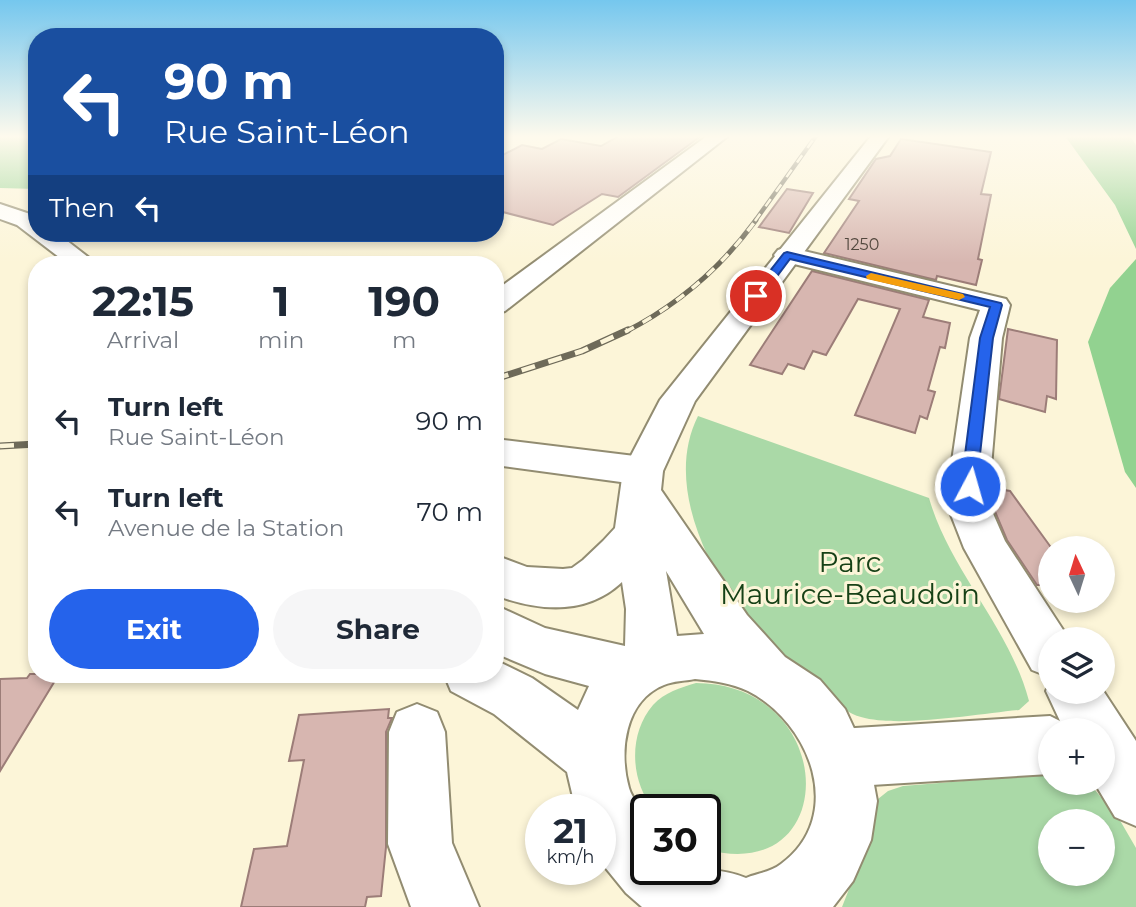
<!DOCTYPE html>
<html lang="en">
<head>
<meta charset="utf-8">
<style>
  :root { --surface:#fff; --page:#f6f6f7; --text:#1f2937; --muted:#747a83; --accent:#2563eb }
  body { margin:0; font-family:Montserrat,sans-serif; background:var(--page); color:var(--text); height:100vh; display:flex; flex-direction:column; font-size:26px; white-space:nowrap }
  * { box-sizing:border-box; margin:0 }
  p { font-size:23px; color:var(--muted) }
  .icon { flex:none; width:38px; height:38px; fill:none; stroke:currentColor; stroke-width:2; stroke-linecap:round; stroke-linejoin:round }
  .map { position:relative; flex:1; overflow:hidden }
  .drawer { position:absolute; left:28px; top:256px; width:476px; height:427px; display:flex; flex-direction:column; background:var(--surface); border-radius:28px; box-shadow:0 4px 10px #0003 }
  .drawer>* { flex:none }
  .guide { position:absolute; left:28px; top:28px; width:476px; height:214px; border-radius:28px; box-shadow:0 4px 10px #0003; background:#1a4fa0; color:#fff; overflow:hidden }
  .needle { width:46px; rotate:356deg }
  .fabs { position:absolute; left:1038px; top:536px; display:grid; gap:14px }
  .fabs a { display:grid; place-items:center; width:77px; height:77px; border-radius:50%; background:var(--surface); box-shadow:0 4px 10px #0003; font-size:35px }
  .speed { position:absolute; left:525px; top:794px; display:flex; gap:14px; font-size:35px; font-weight:700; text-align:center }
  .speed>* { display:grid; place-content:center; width:91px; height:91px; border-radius:50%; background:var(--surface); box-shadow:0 4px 10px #0003; line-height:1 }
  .speed small { font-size:18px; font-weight:400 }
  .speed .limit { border:4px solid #111; border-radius:10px; background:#fff; color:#111 }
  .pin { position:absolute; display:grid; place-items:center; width:60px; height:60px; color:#fff; margin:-30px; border:4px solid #fff; border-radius:50%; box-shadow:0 2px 7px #0007 }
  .me { position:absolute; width:77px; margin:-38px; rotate:6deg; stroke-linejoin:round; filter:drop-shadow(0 0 5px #0008) }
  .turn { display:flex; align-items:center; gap:24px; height:147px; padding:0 21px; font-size:32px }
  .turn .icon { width:91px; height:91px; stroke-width:2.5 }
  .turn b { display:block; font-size:49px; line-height:60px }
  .then { display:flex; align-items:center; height:66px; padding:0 21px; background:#0003; gap:14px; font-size:26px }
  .eta { display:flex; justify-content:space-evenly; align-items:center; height:119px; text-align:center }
  .eta b { font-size:42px; font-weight:700; line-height:49px }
  .cta { display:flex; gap:14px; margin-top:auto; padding:14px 21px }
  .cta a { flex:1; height:80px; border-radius:42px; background:var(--accent); color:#fff; font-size:28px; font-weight:700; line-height:80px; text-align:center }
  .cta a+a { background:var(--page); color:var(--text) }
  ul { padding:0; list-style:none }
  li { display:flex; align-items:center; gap:21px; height:91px; padding:0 21px }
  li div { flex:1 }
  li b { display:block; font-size:26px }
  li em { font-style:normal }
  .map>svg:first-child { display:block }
  .green { fill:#aad9a7; fill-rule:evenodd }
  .forest { fill:#92d290 }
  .building { fill:#d7b6b0; stroke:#9c7d78; stroke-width:2 }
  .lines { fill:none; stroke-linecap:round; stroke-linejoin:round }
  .minor-casing { stroke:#928c71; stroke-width:4 }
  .major-casing { stroke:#928c71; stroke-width:4 }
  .minor { fill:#fff; fill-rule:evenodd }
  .major { fill:#fff; fill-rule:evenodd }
  .rail-far2-casing { stroke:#6e6a59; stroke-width:4.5 }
  .rail-far1-casing { stroke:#6e6a59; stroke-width:5 }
  .rail-casing { stroke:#6e6a59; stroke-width:7 }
  .rail-far2 { stroke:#fcf5d8; stroke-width:2.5; stroke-dasharray:9; stroke-linecap:butt }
  .rail-far1 { stroke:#fcf5d8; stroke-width:3.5; stroke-dasharray:10; stroke-linecap:butt }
  .rail { stroke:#fcf5d8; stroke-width:4.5; stroke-dasharray:14; stroke-linecap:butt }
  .route { fill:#2563eb; stroke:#184099; stroke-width:2 }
  .slow { fill:#f59e0b }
  .labels { text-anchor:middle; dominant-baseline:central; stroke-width:6; stroke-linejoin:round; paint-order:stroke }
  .far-number-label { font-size:16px; fill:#52483e }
  .near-park-label { font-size:28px; fill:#164116; stroke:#fcf5d8 }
</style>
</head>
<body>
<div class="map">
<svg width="1136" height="907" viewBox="0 0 1136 907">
  <rect width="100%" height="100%" fill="#fcf5d8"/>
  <g class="green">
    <path d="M698,416L929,498C950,571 1010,628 1029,701L1019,710C978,714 898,728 861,717C838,711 825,687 809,673C791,659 769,648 753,632C745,623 739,611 733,601C699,549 668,476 698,416Z"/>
    <path d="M696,683C840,684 842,888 705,849V810H654C630,781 628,734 653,705C665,692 680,688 696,683Z"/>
    <path d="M1050,774V782H1088L1118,817L1136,848V907H842L873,828V803L888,791L903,786ZM1050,821H1102V873H1050Z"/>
  </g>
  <g class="forest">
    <path d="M0,136H37V189L0,188Z"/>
    <path d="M1065,136H1130L1136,145V249L1115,205Z"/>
    <path d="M1136,259V488L1125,472L1088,342L1110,288Z"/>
  </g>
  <g class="building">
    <path d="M619,136H701L618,197L602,194L553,225L495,210V159L522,145L542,149L561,139L601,146Z"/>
    <path d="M901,139L991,152L981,194L991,195L978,259L982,260L976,285L937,276L936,280L824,253L859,201L849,199L876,159L890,156Z"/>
    <path d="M787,189L813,193L789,233L759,227Z"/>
    <path d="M812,271L929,300L923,317L950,323L945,348L940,347L928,390L935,392L927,419L920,416L915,433L855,415L900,309L858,299L826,355L813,351L804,369L788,364L782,374L750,365Z"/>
    <path d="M1008,329L1057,340L1056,399L1047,396L1045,412L999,399Z"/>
    <path d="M992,488L1010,491L1050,546V585H1037L1007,540L991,502Z"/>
    <path d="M30,674H56L52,680L56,679L0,771V679L27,678Z"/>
    <path d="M389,709L388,718H392L386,732V847L381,896L367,897L365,907H241L254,849L287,846L304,760L289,761L299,715Z"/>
  </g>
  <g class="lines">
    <g class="minor-casing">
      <g id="minor">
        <path d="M707,136H728L505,311L495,314V291Z"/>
        <path d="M787,247L1006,299L1010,305L1002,338L988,502L1005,541L1069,639H1050V677L1032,670L964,548L946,502L970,338L980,310L778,260L774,255L778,250Z"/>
        <path d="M495,439L643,457L657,461L663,471L657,481L643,485L495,465Z"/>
        <path d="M1050,682V691L1102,689L1136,741V826L1115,817L1094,782H1102V730H1050V774L839,787L818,779L810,758L818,737L839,729L1050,716L1060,721L1046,691Z"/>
        <path d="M417,704L437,712L445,732L452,843L479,907H411L388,844L389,732L397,712Z"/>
      </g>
    </g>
    <g class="major-casing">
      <g id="major">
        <path d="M871,136H889L695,401L663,471L661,490L747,615L785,657L820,680L845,709L870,763L877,801L871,840L853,881L833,907H642L626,893L600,861V810H576L567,772L494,714L451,691L444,674H495V660L532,678L578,710L589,686L545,674L495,653V605L545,628L625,646L626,609L622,582C586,616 538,611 495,595V555L527,567L563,569L572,568L583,560L603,541L615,528L623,471L660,400ZM666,571L704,634L677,636ZM695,679C714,681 731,683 748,691C811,723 846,816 781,864C771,872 758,873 746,878C715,865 680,870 646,870C646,856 649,827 645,816C641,806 632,799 629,788C619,753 624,701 664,685C673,681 685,681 695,679Z"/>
        <path d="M0,204L33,215L37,218V233H57L97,264H68L17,225L0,219Z"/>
      </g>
    </g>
    <use href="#minor" class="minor"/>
    <use href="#major" class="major"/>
    <g class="rail-far2-casing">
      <path id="rail-far2" d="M755,221L816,136"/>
    </g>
    <g class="rail-far1-casing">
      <path id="rail-far1" d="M625,332C678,305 721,268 756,220"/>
    </g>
    <g class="rail-casing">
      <g id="rail">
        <path d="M495,379L582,351L628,330"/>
        <path d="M0,446L37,444"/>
      </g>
    </g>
    <use href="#rail-far2" class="rail-far2"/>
    <use href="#rail-far1" class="rail-far1"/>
    <use href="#rail" class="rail"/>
  </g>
  <linearGradient id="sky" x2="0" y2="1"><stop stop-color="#75c7ee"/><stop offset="0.52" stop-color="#fefaed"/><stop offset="1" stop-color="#fefaed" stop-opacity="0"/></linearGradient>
  <rect width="1136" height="263" fill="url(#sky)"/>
  <path class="route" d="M787,252L1001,303L1002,305L993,338L976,490H964L961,486L980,338L990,307L790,259L760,299H752V294L784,253Z"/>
  <path class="slow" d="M871,273L963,294L965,297L959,300L867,279L866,276Z"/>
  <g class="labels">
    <g class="far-number-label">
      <text x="862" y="244">1250</text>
    </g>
    <g class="near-park-label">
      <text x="850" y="562">Parc<tspan x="850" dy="32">Maurice-Beaudoin</tspan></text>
    </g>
  </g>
</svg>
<div class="fabs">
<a><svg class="needle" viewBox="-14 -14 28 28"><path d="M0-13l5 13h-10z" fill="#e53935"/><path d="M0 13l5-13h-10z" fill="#747a83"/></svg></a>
<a><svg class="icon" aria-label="layers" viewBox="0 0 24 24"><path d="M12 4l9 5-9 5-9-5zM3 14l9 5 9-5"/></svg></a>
<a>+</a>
<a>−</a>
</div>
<div class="speed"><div>21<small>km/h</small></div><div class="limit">30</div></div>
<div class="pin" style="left:756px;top:296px;background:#d93025"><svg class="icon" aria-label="arrive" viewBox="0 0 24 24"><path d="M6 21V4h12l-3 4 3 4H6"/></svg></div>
<svg class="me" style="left:970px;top:486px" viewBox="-20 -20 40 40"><circle r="17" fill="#2563eb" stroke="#fff" stroke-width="3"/><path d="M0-11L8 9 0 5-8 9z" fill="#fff"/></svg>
<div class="guide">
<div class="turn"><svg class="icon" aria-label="left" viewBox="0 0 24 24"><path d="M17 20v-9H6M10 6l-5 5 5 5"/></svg><div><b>90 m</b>Rue Saint-Léon</div></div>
<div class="then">Then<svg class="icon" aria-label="left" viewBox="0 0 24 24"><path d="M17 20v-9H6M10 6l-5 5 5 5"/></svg></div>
</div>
<section class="drawer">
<div class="eta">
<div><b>22:15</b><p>Arrival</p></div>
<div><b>1</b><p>min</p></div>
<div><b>190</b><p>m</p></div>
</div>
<ul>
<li><svg class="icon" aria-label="left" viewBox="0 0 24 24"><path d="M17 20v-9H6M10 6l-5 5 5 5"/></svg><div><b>Turn left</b><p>Rue Saint-Léon</p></div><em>90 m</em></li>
<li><svg class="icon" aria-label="left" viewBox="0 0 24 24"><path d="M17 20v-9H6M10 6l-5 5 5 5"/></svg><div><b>Turn left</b><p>Avenue de la Station</p></div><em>70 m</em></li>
</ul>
<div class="cta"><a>Exit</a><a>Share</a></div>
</section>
</div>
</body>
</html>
